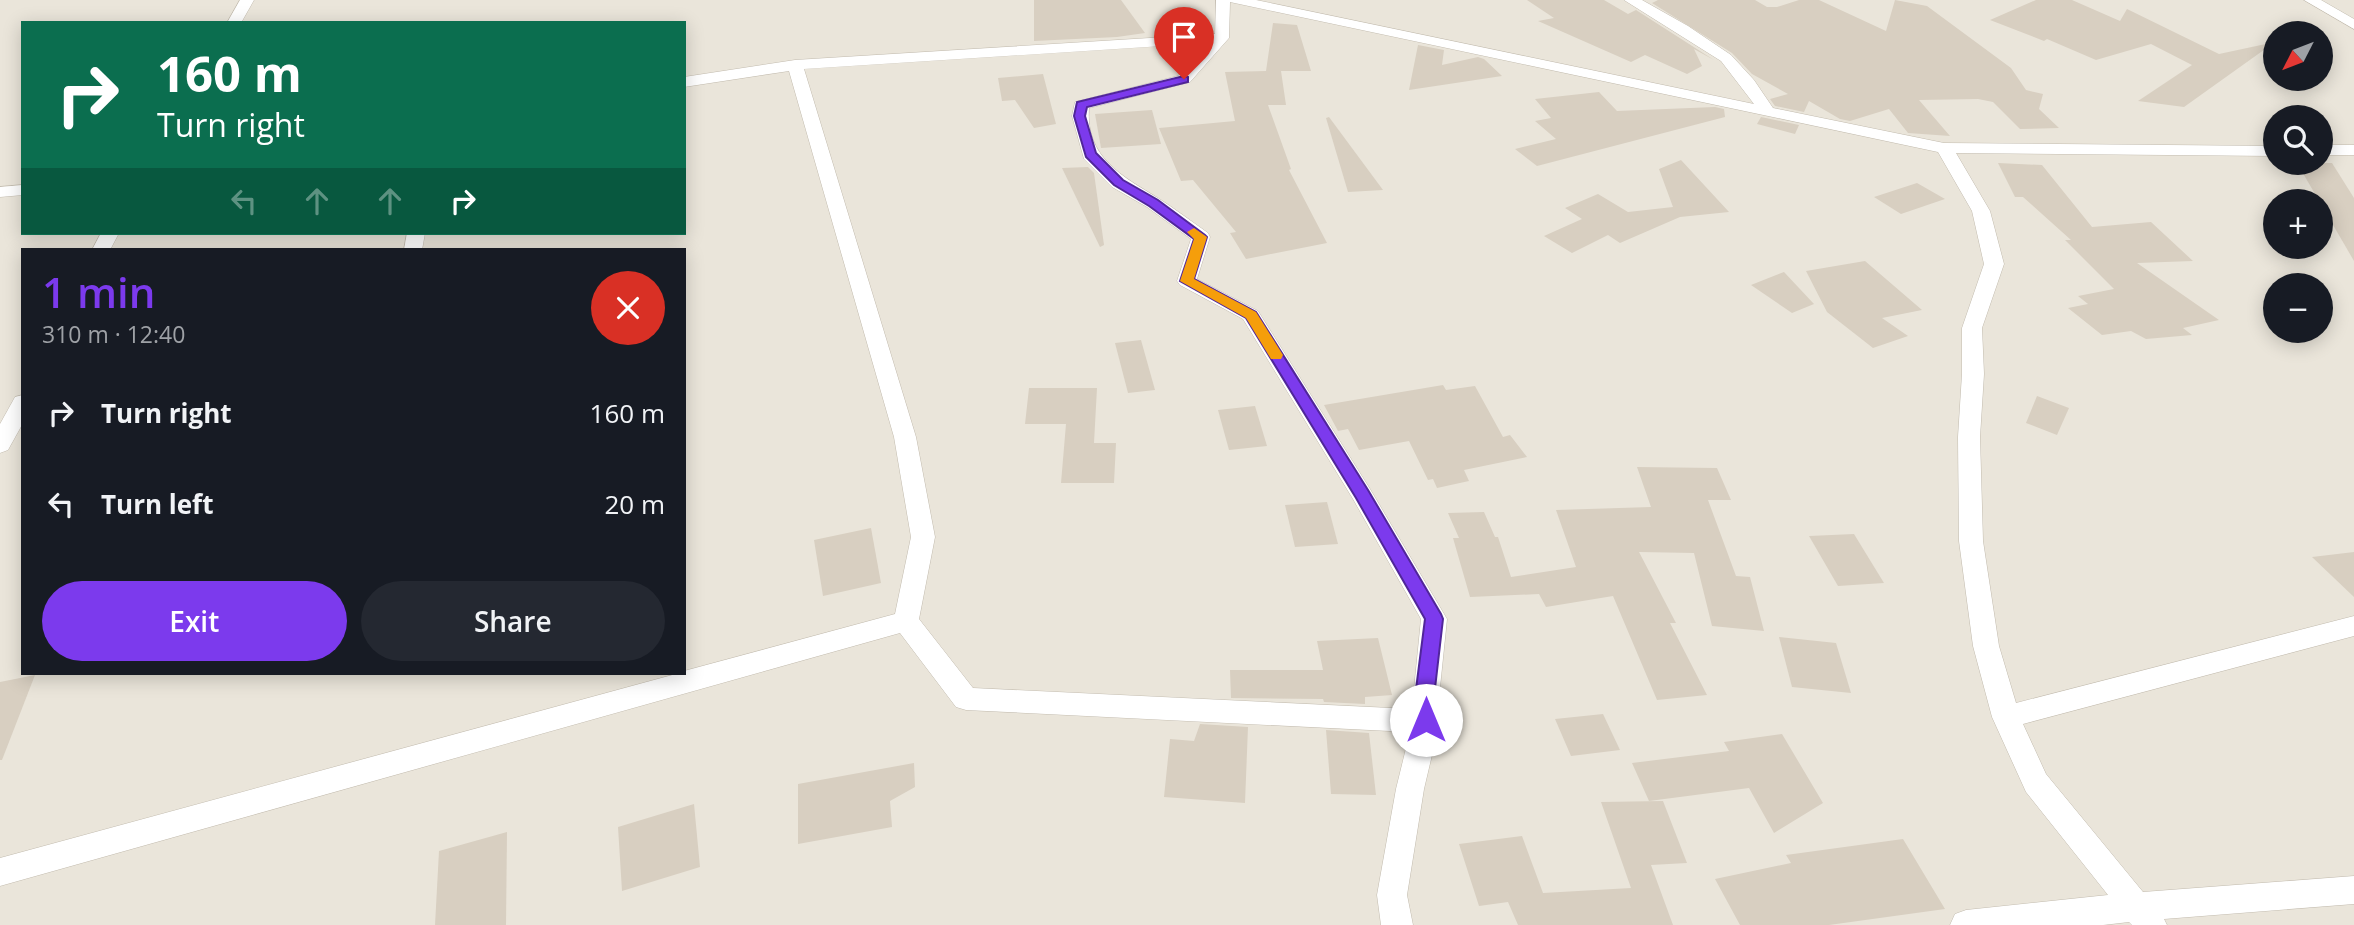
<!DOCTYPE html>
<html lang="en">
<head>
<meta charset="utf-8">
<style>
  :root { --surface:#171b24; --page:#242831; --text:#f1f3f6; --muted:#9ea1a6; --accent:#7c3aed }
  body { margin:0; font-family:"Open Sans",sans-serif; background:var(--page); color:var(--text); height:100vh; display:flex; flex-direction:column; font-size:26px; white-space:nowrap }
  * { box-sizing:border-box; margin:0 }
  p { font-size:23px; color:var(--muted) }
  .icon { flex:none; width:38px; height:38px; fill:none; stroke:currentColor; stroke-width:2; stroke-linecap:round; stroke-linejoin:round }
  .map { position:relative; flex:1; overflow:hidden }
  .side { position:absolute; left:21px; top:248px; width:665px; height:427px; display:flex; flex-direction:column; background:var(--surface); border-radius:0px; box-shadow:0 4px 18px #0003 }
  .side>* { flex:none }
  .banner { position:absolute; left:21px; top:21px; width:665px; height:214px; border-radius:0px; box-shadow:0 4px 18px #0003; background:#0b6e4f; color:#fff; overflow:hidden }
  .needle { width:46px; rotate:228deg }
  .buttons { position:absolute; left:2263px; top:21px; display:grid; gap:14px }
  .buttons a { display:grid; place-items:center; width:70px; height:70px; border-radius:50%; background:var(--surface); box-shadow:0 4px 18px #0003; font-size:35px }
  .pin { position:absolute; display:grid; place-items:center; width:60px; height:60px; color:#fff; margin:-72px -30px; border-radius:50% 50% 50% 0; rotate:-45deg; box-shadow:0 0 7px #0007 }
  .pin .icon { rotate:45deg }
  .me { position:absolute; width:77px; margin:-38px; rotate:0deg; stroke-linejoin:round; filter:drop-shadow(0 0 5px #0008) }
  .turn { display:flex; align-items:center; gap:24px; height:147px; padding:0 21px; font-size:32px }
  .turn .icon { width:91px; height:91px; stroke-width:2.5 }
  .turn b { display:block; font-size:49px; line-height:60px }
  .lanes { display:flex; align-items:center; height:66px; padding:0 21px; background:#0003; justify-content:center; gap:35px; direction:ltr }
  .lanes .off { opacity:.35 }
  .round { display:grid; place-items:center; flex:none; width:74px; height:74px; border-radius:37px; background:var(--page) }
  .summary { display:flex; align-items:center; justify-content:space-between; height:119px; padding:0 21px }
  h1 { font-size:42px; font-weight:600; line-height:52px; color:var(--accent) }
  .primary-button { display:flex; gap:14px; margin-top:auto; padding:14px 21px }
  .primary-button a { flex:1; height:80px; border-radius:42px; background:var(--accent); color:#fff; font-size:28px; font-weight:600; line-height:80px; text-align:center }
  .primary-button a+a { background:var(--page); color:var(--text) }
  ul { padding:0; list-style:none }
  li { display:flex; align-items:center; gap:21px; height:91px; padding:0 21px }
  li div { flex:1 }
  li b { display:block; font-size:26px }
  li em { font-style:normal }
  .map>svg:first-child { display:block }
  .residential { fill:#eae5da; fill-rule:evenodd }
  .building { fill:#d8cfc1 }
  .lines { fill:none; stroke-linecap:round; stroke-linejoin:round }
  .minor-casing { stroke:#c2bbae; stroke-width:1 }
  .minor { fill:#fff; fill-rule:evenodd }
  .route { fill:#7c3aed; stroke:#51269a; stroke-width:2 }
  .slow { fill:#f59e0b }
</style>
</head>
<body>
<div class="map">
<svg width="2354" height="925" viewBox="0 0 2354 925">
  <rect width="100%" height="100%" fill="#f6f3ec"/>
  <path class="residential" d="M0,0H2354V925H0ZM23,23H684V233H23ZM2275,33H2320V79H2275ZM2275,117H2320V163H2275ZM2275,201H2320V247H2275ZM23,250H684V674H23ZM2275,285H2320V331H2275Z"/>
  <g class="building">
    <path d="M1034,0H1121L1145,33L1117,37L1034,41Z"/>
    <path d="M1527,0H1604L1628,14L1636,10L1714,60L1694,49L1702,66L1687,74L1645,55L1631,62L1538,21L1554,18Z"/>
    <path d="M1658,0H1755L1767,7H1777L1799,0H1819L1886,31L1895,0L1927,6L2011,68L2026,90L2043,94L2039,109L2059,128L2020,129L1993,102L1978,99L1919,100L1950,136L1908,133L1889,109L1850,121L1840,119L1809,101L1804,112L1775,106L1770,99L1788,94L1752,74L1732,53L1652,3Z"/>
    <path d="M2036,0H2072L2120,21L2127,9L2219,54L2275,42L2184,107L2138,101L2192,65L2151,44L2096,60L2047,39L2044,41L1990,20Z"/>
    <path d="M1273,23L1297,25L1311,71H1281L1286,105H1268L1291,169L1289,170L1327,243L1246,259L1230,233L1236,232L1193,180L1181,181L1159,128L1235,121L1225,72L1266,71Z"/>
    <path d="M1418,45L1444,50L1442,65L1478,57L1484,59L1502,76L1409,90Z"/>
    <path d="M1043,74L1056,124L1034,128L1015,100L1002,101L998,78Z"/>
    <path d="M1599,92L1617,111L1715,107L1724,109L1725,117L1537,166L1515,149L1556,139L1535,121L1551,118L1535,99Z"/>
    <path d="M1152,110L1161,144L1101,148L1095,114Z"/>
    <path d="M1329,117L1383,190L1348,192L1326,118Z"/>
    <path d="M1761,117L1799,125L1795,134L1757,124Z"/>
    <path d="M1681,160L1729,212L1680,217L1620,243L1608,235L1572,253L1544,236L1582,219L1565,208L1598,194L1628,212L1673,207L1659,169Z"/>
    <path d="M1998,163L2042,165L2092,227L2151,222L2193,261L2137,263L2219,320L2183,328L2192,335L2146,339L2131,331L2102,335L2068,308L2088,304L2078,296L2114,289L2065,240H2071L2023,197H2015Z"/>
    <path d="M2297,163H2332L2354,198V261Z"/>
    <path d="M1088,167L1094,173L1104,245L1100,247L1062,168Z"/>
    <path d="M1917,183L1945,199L1901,214L1874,197Z"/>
    <path d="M1865,261L1922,310L1882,318L1908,336L1873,348L1827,312L1806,271Z"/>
    <path d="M1784,272L1814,304L1792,313L1751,285Z"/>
    <path d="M1141,340L1155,390L1128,393L1115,343Z"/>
    <path d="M1443,385L1446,390L1475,386L1503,437L1510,435L1527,457L1464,470L1469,481L1437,488L1433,479L1428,480L1409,441L1359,450L1348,429L1338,431L1324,405Z"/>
    <path d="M1029,388H1097L1094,443H1116L1114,483H1061L1066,424H1025Z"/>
    <path d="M2037,396L2069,408L2057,435L2026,423Z"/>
    <path d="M1255,406L1267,446L1229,450L1218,410Z"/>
    <path d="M1637,467L1717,468L1731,500H1708L1736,576L1750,577L1764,631L1712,626L1694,553L1639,552L1676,623H1670L1707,695L1657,700L1613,596L1546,607L1539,594L1470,597L1453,538H1459L1448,513L1484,512L1495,537H1498L1511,577L1576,567L1556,510L1651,507Z"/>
    <path d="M1327,502L1338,544L1295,547L1285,505Z"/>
    <path d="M871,528L881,583L823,596L814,540Z"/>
    <path d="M1854,534L1884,583L1838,586L1809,536Z"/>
    <path d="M2354,552V597L2312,557Z"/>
    <path d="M1779,637L1836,643L1851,693L1792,687Z"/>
    <path d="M1378,638L1392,695L1365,697V704L1324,702L1323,699L1231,698L1230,670H1323L1317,641Z"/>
    <path d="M35,675L2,760H0V682Z"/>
    <path d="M1603,714L1620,750L1571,756L1555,719Z"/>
    <path d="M1200,724L1248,727L1245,803L1164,797L1170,739L1194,741Z"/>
    <path d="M1326,730L1369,733L1376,795L1331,794Z"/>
    <path d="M1782,734L1823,803L1774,833L1749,788L1649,801L1632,763L1729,751L1724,742Z"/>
    <path d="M914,763L915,787L890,801L892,827L798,844V784Z"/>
    <path d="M1663,801L1687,863L1651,865L1673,925H1518L1508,902L1479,906L1459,844L1522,836L1543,893L1631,888L1601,802Z"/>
    <path d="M694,804L700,867L622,891L618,827Z"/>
    <path d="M507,832L506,925H435L439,851Z"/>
    <path d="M1903,839L1945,909L1829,925H1740L1715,879L1791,863L1786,855Z"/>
  </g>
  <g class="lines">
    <g class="minor-casing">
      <g id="minor">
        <path d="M240,0H254L241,23H227Z"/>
        <path d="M1216,0H1256L1754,104L1721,61L1624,0H1642L1688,26L1731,55L1754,80L1773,108L1944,143L2275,146V156L1956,153L1990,211L2004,264L1982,328L1984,374L1980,437L1983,541L1999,646L2016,703L2354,616V636L2023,724L2046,774L2143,892L2354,876V904L2164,919L2167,925H2132L2129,922L2103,925H1950L1955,914L1966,910L2108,895L2026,792L1992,717L1973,646L1959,541L1958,437L1962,374V328L1984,264L1972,211L1938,152L1230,2L1229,38L1190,82L1089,108C1085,157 1122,176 1158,198C1175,209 1191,221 1208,233L1210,237L1197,279L1258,311L1370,489L1447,619L1439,697L1440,721L1424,789L1407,895L1413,925H1381L1377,895L1396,789L1410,732L966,710L956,707L900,633L0,886V858L676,674H684V671L895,614L911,537L894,437L789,71L684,87V77L795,60L1215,34ZM1209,43L1178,76L1075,102L1072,116L1084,159L1112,187L1147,207L1191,239L1177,281L1180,285L1243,319L1353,499L1421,619L1412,709L973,688L919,619L935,537L916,437L804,69Z"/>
        <path d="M2304,0H2321L2354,19V29Z"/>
        <rect x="2320" y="145" width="34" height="10"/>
        <path d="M23,185V195L0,197V187Z"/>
        <path d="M101,233H119L110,250H92Z"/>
        <path d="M407,233H425L422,250H404Z"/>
        <path d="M23,395V423L8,450L0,453V424L15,397Z"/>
      </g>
    </g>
    <use href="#minor" class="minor"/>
  </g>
  <path class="route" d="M1184,76L1188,77V82L1087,107L1085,116L1096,153L1123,180L1158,200L1205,235L1207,237L1194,279L1256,312L1368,490L1441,614L1443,619L1434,697L1436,720L1433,726L1426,729L1420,726L1415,697L1425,619L1356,498L1246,318L1180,281L1194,239L1149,206L1114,185L1086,157L1074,116L1077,102Z"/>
  <path class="slow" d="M1194,228L1207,237L1194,279L1256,312L1283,355L1281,359H1271L1246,318L1180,281L1194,239L1187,232Z"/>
</svg>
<div class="buttons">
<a><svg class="needle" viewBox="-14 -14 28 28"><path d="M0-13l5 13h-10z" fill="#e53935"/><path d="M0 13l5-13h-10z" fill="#9ea1a6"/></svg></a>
<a><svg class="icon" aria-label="search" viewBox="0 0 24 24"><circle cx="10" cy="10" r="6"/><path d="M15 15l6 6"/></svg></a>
<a>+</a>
<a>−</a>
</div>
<div class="pin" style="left:1184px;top:79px;background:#d93025"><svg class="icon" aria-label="arrive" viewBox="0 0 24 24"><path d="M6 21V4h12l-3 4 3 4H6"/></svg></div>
<svg class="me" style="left:1426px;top:720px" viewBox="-20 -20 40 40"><circle r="19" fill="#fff"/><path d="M0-13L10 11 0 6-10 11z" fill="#7c3aed"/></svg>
<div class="banner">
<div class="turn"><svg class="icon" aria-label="right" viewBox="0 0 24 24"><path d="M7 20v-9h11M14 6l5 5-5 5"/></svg><div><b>160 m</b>Turn right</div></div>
<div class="lanes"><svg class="icon off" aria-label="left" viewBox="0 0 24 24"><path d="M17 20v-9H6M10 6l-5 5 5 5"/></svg><svg class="icon off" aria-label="ahead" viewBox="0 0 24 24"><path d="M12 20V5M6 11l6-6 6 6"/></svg><svg class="icon off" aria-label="ahead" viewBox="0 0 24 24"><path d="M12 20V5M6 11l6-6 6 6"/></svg><svg class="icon" aria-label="right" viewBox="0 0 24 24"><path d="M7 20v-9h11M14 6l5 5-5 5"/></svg></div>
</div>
<section class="side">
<div class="summary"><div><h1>1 min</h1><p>310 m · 12:40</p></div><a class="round" style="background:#d93025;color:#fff"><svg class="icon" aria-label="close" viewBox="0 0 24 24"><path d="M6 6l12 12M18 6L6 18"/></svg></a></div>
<ul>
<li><svg class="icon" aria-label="right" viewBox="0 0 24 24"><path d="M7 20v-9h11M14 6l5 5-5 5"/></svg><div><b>Turn right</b></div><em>160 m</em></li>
<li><svg class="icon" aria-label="left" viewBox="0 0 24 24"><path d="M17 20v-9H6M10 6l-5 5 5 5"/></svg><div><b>Turn left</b></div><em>20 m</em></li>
</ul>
<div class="primary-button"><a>Exit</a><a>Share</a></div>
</section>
</div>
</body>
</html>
